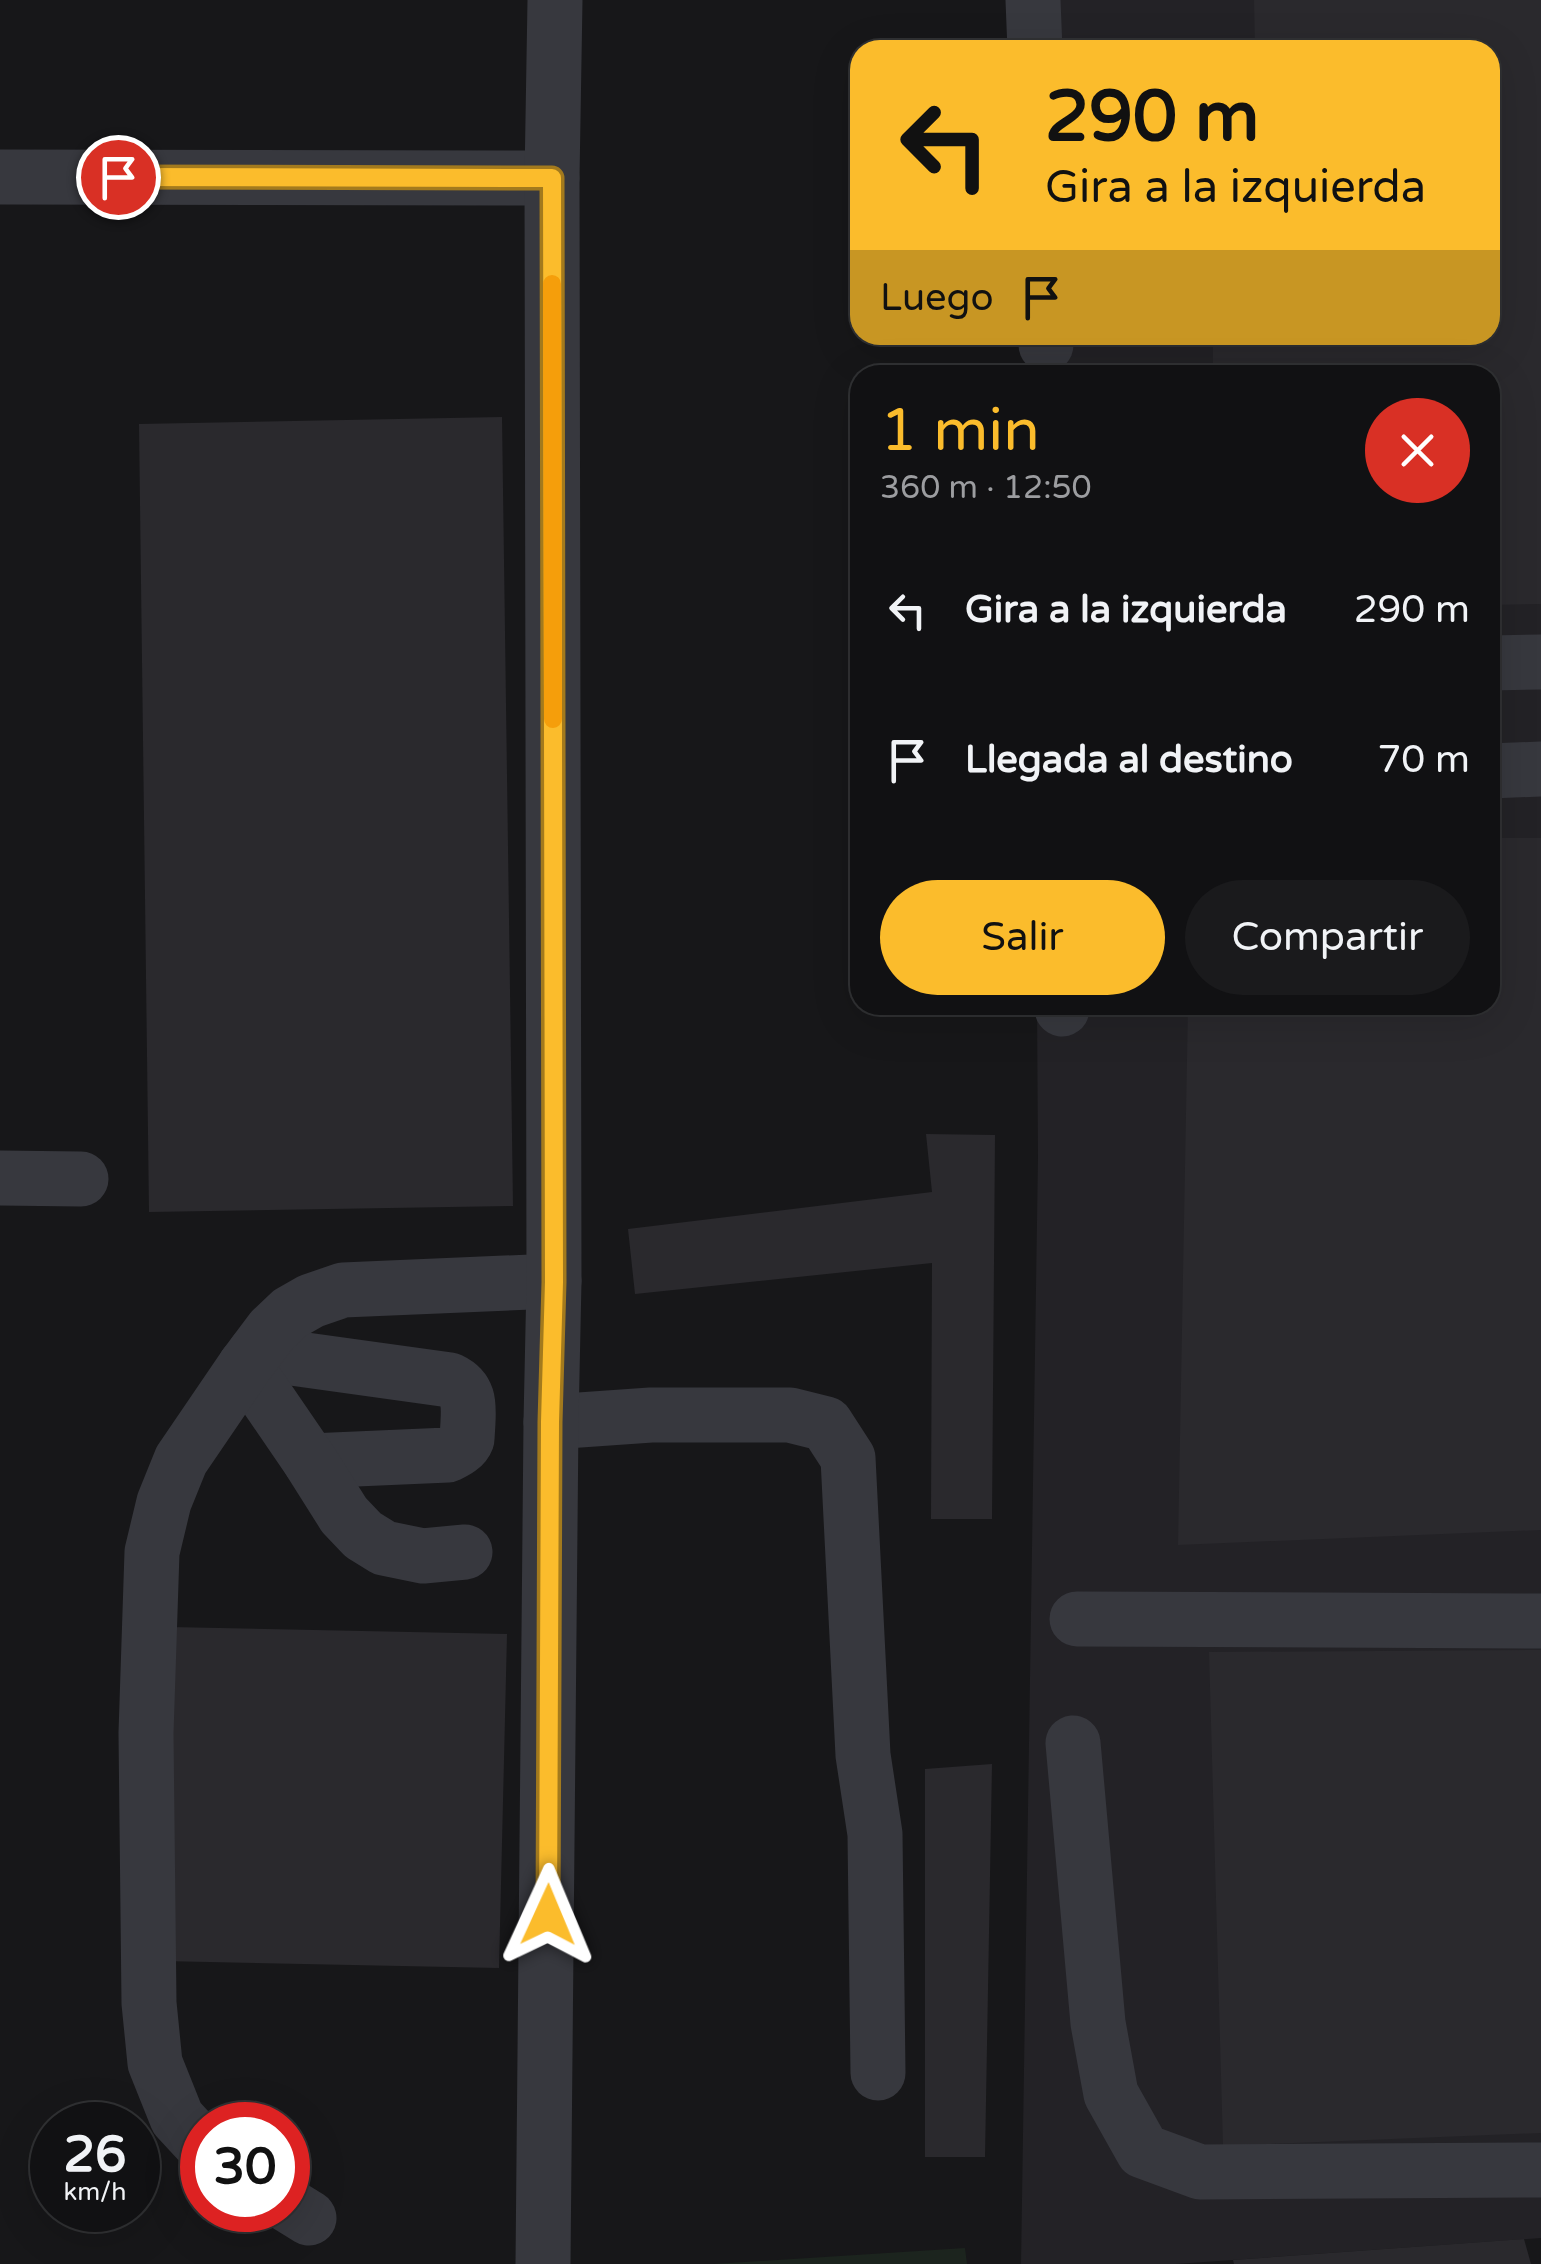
<!DOCTYPE html>
<html lang="es">
<head>
<meta charset="utf-8">
<style>
  :root { --surface:#111113; --page:#1a1a1c; --text:#f1f3f6; --muted:#9c9da0; --line:#303133; --accent:#fbbc2c }
  body { margin:0; font-family:"Varela Round",sans-serif; background:var(--page); color:var(--text); height:100vh; display:flex; flex-direction:column; font-size:38px; white-space:nowrap }
  * { box-sizing:border-box; margin:0 }
  p { font-size:32px; color:var(--muted) }
  .icon { flex:none; width:55px; height:55px; fill:none; stroke:currentColor; stroke-width:2; stroke-linecap:round; stroke-linejoin:round }
  .map { position:relative; flex:1; overflow:hidden }
  .side { position:absolute; left:850px; top:365px; width:650px; height:650px; display:flex; flex-direction:column; background:var(--surface); border-radius:30px; box-shadow:0 10px 40px #0002,0 0 0 2px var(--line) }
  .side>* { flex:none }
  .top-card { position:absolute; left:850px; top:40px; width:650px; height:305px; border-radius:30px; box-shadow:0 10px 40px #0002,0 0 0 2px var(--line); background:#fbbc2c; color:#111; overflow:hidden }
  .speed { position:absolute; left:30px; top:2102px; display:flex; gap:20px; font-size:50px; font-weight:700; text-align:center }
  .speed>* { display:grid; place-content:center; width:130px; height:130px; border-radius:50%; background:var(--surface); box-shadow:0 10px 40px #0002,0 0 0 2px var(--line); line-height:1 }
  .speed small { font-size:25px; font-weight:400 }
  .speed .limit { border:15px solid #d22; background:#fff; color:#111 }
  .pin { position:absolute; display:grid; place-items:center; width:85px; height:85px; color:#fff; margin:-42px; border:5px solid #fff; border-radius:50%; box-shadow:0 2px 10px #0007 }
  .me { position:absolute; width:110px; margin:-55px; rotate:1deg; stroke-linejoin:round; filter:drop-shadow(0 0 8px #0008) }
  .turn { display:flex; align-items:center; gap:35px; height:210px; padding:0 30px; font-size:45px }
  .turn .icon { width:130px; height:130px; stroke-width:2.5 }
  .turn b { display:block; font-size:70px; line-height:85px }
  .then { display:flex; align-items:center; height:95px; padding:0 30px; background:#0003; gap:20px; font-size:38px }
  .round { display:grid; place-items:center; flex:none; width:105px; height:105px; border-radius:52px; background:var(--page) }
  .head { display:flex; align-items:center; justify-content:space-between; height:170px; padding:0 30px }
  h1 { font-size:60px; font-weight:600; line-height:75px; color:var(--accent) }
  .primary-button { display:flex; gap:20px; margin-top:auto; padding:20px 30px }
  .primary-button a { flex:1; height:115px; border-radius:60px; background:var(--accent); color:#111; font-size:40px; font-weight:600; line-height:115px; text-align:center }
  .primary-button a+a { background:var(--page); color:var(--text) }
  ul { padding:0; list-style:none }
  li { display:flex; align-items:center; gap:30px; height:150px; padding:0 30px }
  li div { flex:1 }
  li b { display:block; font-size:38px }
  li em { font-style:normal }
  .map>svg:first-child { display:block }
  .built { fill:#232226 }
  .green { fill:#1c241e }
  .building { fill:#2a292d }
  .lines { fill:none; stroke-linecap:round; stroke-linejoin:round }
  .minor { stroke:#37383e; stroke-width:55 }
  .route-casing { stroke:#a37a1d; stroke-width:25 }
  .route { stroke:#fbbc2c; stroke-width:18 }
  .slow { stroke:#f59e0b; stroke-width:18 }
</style>
</head>
<body>
<div class="map">
<svg width="1541" height="2264" viewBox="0 0 1541 2264">
  <rect width="100%" height="100%" fill="#171719"/>
  <path class="built" d="M1030,0H1541V2238L1176,2264H1021L1038,1157L1037,1005H1490V375H1032V335H1490V50H1030Z"/>
  <path class="green" d="M965,2248L967,2264H713Z"/>
  <g class="building">
    <path d="M1254,0H1541V604L1490,605V375H1213V335H1490V50H1255Z"/>
    <path d="M502,417L513,1206L149,1212L139,424Z"/>
    <path d="M1490,838H1541V1530L1178,1545L1188,1005H1490Z"/>
    <path d="M926,1134L995,1135L992,1519H931L932,1263L635,1294L628,1229L932,1192Z"/>
    <path d="M170,1627L507,1634L499,1968L162,1961Z"/>
    <path d="M1541,1650V2133L1223,2146L1209,1652Z"/>
    <path d="M992,1764L985,2157H925V1769Z"/>
    <path d="M1524,2239L1531,2264H1234L1233,2260Z"/>
  </g>
  <g class="lines">
    <g class="minor">
      <path d="M1033,0L1035,50"/>
      <path d="M0,177L552,178"/>
      <path d="M1046,335V345"/>
      <path d="M1490,663L1541,662"/>
      <path d="M1490,771L1541,769"/>
      <path d="M1061,1005L1062,1009"/>
      <path d="M0,1178L81,1179"/>
      <path d="M255,1353L450,1380C469,1389 469,1403 468,1422C468,1423 467,1438 467,1439C464,1447 456,1451 448,1455L310,1461"/>
      <path d="M245,1366L310,1461L344,1515L363,1535L384,1548L423,1556L465,1552"/>
      <path d="M551,1422L651,1415H790L826,1424L848,1458L863,1755L875,1834L878,2073"/>
      <path d="M1077,1619L1541,1621"/>
      <path d="M1073,1743L1098,2023L1111,2094L1143,2151L1200,2172L1541,2170"/>
      <path d="M202,2145L177,2118L155,2063L149,2003L146,1733L152,1552L164,1502L181,1460L245,1366L272,1330L290,1313L311,1301L343,1290L554,1281"/>
      <path d="M288,2205L309,2218"/>
      <path d="M543,2264L551,1422L554,1281L552,178L555,0"/>
    </g>
  </g>
  <g class="lines">
    <g class="route-casing">
      <path id="route" d="M118,177L552,178L554,1282L550,1422L548,1915"/>
    </g>
    <use href="#route" class="route"/>
    <path class="slow" d="M552,284L553,719"/>
  </g>
</svg>
<div class="speed"><div>26<small>km/h</small></div><div class="limit">30</div></div>
<div class="pin" style="left:118px;top:177px;background:#d93025"><svg class="icon" aria-label="arrive" viewBox="0 0 24 24"><path d="M6 21V4h12l-3 4 3 4H6"/></svg></div>
<svg class="me" style="left:548px;top:1915px" viewBox="-20 -20 40 40"><path d="M0-17L14 15 0 8-14 15z" fill="#fbbc2c" stroke="#fff" stroke-width="4"/></svg>
<div class="top-card">
<div class="turn"><svg class="icon" aria-label="left" viewBox="0 0 24 24"><path d="M17 20v-9H6M10 6l-5 5 5 5"/></svg><div><b>290 m</b>Gira a la izquierda</div></div>
<div class="then">Luego<svg class="icon" aria-label="arrive" viewBox="0 0 24 24"><path d="M6 21V4h12l-3 4 3 4H6"/></svg></div>
</div>
<section class="side">
<div class="head"><div><h1>1 min</h1><p>360 m · 12:50</p></div><a class="round" style="background:#d93025;color:#fff"><svg class="icon" aria-label="close" viewBox="0 0 24 24"><path d="M6 6l12 12M18 6L6 18"/></svg></a></div>
<ul>
<li><svg class="icon" aria-label="left" viewBox="0 0 24 24"><path d="M17 20v-9H6M10 6l-5 5 5 5"/></svg><div><b>Gira a la izquierda</b></div><em>290 m</em></li>
<li><svg class="icon" aria-label="arrive" viewBox="0 0 24 24"><path d="M6 21V4h12l-3 4 3 4H6"/></svg><div><b>Llegada al destino</b></div><em>70 m</em></li>
</ul>
<div class="primary-button"><a>Salir</a><a>Compartir</a></div>
</section>
</div>
</body>
</html>
